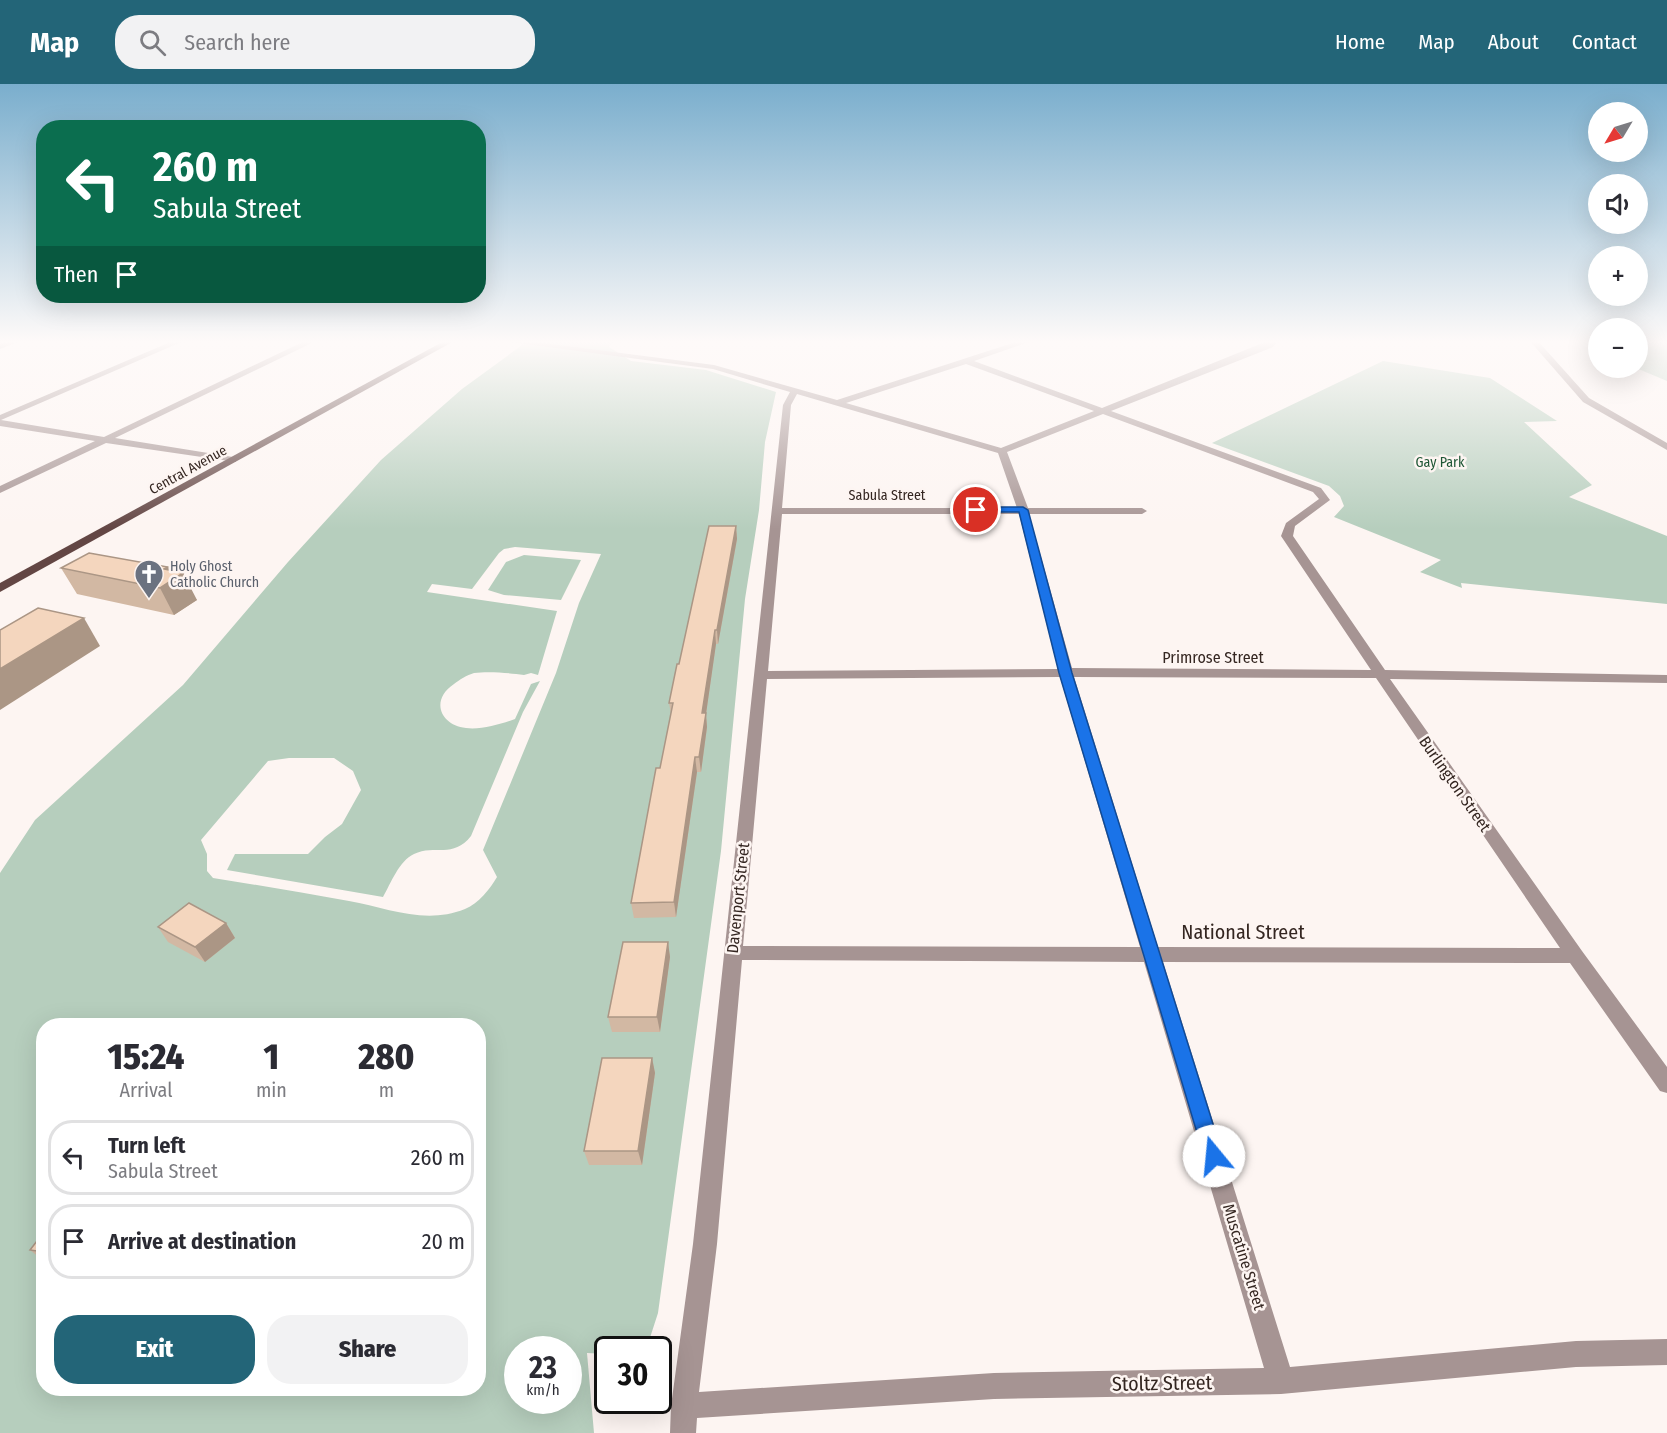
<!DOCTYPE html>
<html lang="en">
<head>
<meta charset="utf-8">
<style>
  :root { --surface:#fff; --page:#f2f2f3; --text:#2b2b33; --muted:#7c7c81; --line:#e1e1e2; --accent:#236578 }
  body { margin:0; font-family:"Fira Sans Condensed",sans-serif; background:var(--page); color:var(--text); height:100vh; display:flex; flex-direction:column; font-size:22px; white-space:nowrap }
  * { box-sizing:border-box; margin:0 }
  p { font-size:20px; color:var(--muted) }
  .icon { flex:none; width:33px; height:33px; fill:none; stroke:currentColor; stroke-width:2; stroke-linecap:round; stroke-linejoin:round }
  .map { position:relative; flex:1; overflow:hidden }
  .side { position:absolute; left:36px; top:934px; width:450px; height:378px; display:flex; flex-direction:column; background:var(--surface); border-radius:24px; box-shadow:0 6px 24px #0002 }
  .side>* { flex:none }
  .hud { position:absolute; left:36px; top:36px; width:450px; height:183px; border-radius:24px; box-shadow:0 6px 24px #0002; background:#0b6e4f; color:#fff; overflow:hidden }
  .needle { width:39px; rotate:232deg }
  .buttons { position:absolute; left:1588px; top:18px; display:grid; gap:12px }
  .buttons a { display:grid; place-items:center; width:60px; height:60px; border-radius:50%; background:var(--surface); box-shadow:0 6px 24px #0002; font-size:30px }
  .speed { position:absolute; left:504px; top:1252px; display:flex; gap:12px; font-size:30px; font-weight:700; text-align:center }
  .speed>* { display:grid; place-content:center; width:78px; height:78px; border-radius:50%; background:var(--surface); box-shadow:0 6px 24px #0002; line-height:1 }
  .speed small { font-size:15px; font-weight:400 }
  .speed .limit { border:3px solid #111; border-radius:9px; background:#fff; color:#111 }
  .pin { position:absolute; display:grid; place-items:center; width:51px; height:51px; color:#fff; margin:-26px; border:3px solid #fff; border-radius:50%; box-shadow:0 2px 6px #0007 }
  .me { position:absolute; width:66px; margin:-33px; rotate:343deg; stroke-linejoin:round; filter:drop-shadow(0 0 4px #0008) }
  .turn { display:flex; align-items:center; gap:21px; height:126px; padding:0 18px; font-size:27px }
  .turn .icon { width:78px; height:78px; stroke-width:2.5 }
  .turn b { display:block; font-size:42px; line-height:51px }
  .then { display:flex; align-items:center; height:57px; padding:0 18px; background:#0003; gap:12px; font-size:22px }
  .eta { display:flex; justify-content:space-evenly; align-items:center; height:102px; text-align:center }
  .eta b { font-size:36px; font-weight:800; line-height:42px }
  .cta { display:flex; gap:12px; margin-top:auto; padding:12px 18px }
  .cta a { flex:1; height:69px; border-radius:24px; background:var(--accent); color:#fff; font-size:24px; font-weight:800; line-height:69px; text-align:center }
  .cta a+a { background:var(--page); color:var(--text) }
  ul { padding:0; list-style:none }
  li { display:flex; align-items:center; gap:18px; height:75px; margin:0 12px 9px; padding:0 6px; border:3px solid var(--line); border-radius:24px }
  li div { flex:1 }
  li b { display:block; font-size:22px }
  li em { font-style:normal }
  header { display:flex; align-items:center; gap:36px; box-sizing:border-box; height:84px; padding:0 30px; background:var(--accent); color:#fff }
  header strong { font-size:28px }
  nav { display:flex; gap:33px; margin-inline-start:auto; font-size:21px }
  .search { width:420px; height:54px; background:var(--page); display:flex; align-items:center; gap:15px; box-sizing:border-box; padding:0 21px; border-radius:24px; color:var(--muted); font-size:22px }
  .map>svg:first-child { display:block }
  .green { fill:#b6cebd; fill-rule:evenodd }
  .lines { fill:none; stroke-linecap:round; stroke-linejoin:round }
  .minor { fill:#a69493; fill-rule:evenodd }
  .major { fill:#634644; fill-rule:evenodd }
  .wall { fill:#d2b8a3 }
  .shaded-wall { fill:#ab9685 }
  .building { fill:#f4d6be; stroke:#ab9685; stroke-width:1.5 }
  .route { fill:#1a73e8; stroke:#114b97; stroke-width:1.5 }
  .labels { text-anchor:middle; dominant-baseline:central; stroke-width:5; stroke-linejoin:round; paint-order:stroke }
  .far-park-label { font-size:14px; fill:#1e5635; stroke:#fdf5f2 }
  .far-street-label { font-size:14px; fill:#342621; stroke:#fdf5f2 }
  .far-worship-label { font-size:14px; fill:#5b616d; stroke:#fdf5f2; text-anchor:start }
  .street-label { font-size:16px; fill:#342621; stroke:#fdf5f2 }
  .near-street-label { font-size:20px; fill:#342621; stroke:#fdf5f2 }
</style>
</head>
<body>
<header>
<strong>Map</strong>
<div class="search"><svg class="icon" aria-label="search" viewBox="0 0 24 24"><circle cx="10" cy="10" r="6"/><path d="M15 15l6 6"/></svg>Search here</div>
<nav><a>Home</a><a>Map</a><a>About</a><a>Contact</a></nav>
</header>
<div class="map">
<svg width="1667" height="1349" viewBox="0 0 1667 1349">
  <rect width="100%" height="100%" fill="#fdf5f2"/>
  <g class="green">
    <path d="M529,256H615L609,263L631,277L706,286L776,308L765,358L759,426L745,515L721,767L658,1229L646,1266H608L607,1270L587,1269L594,1349H0V789L35,736L183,601L288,478L381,376L462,305ZM515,463L601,470L579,519L556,589L483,766L497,793C490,805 479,819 465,825C425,841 388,824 349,817C303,809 258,801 213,794L207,787V770L201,756L268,677L289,674H334L353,687L361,706L342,740L325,753L308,770H235L227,786L383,813C391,799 399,777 414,770C435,760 453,775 471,752L523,628L540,597L531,600L515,635C501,640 481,646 466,644C440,641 430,616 454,600C459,596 467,591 474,589C489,587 509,589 524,591L531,589L538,591L557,527L427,508L432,500L472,505L499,469L504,465ZM44,942H478V1305H44ZM518,1266H568V1317H518Z"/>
    <path d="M1638,256H1667V297L1636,284H1638Z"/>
    <path d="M1383,277L1490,294L1557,337L1524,338L1592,401L1569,413L1667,452V520L1461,499L1462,504L1420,488L1441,476L1334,433L1344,422L1340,412L1329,402L1212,359Z"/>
    <path d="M524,471L581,476L561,516L504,511L488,506L506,478Z"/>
  </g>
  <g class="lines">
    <g class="minor">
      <path d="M11,256H23L0,265V260Z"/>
      <path d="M175,256H186L1,336L104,353L307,256H318L115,354L233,373L236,374V378L106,359L0,409V402L95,357L0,342V331Z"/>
      <path d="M495,256H520L714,281L837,316L1022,256H1035L974,277L1102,324L1270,256H1279L1273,263L1111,327L1321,404L1330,416L1295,442L1293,452L1385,586L1667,591V599L1390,595L1582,867L1667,983V1009L1660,1007L1570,879L1163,878L1290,1283L1576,1257L1667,1255V1281L1576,1283L1281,1310L994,1315L697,1334L696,1349H670L671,1322L693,1160L783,321L790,308L713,285ZM966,280L1094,327L1001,364L846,319ZM797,310L998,369L1017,424H782L791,321ZM1103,330L1313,408L1319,415L1286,439L1281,452L1371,586L1072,584L1029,430H1142L1147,427L1142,424H1028L1007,368ZM782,430H1019L1058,585L768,587ZM1060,593L1140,863L743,862L767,595ZM1074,593L1376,594L1560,864L1158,863ZM742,876L1144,878L1264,1284L994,1289L699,1308L717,1160Z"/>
      <path d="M1529,256H1537L1589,314L1667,359V366L1583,318Z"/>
    </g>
    <path class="major" d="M446,256H456L0,508V499Z"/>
  </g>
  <g class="wall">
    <path d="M736,442L737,455L718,560H716L706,630L707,643L701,688H697L676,833L634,834L631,819L660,684L671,630L669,619L679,580Z"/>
    <path d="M168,483L169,486L197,516L174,531L77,510L61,484Z"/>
    <path d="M226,839L235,854L205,878L168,858L158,843Z"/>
    <path d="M668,858L670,873L660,948H612L608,933Z"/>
    <path d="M652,974L655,989L642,1081H589L584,1067Z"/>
    <path d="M44,1148V1177L30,1166Z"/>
  </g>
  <g class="shaded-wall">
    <path d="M736,442L737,455L718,560L717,546Z"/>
    <path d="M168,483L174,495L183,489L197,516L174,531L160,504L164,485Z"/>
    <path d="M84,534L100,562L0,626V585Z"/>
    <path d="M715,546L716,560L706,630L707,643L701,688L699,673L702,629Z"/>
    <path d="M695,673L697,688L676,833L674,818Z"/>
    <path d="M226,839L235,854L205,878L195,863Z"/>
    <path d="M668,858L670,873L660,948L657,933Z"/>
    <path d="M652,974L655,989L642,1081L638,1067Z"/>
  </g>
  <g class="building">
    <path d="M709,442H736L717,546H715L702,629H706L699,673H695L674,818L631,819L656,684H660L673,619H669L677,580H679Z"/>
    <path d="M89,469L168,483L164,485L183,489L160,504L61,484Z"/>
    <path d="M38,524L84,534L0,585V546Z"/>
    <path d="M189,819L226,839L195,863L158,843Z"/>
    <path d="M623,858H668L657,933H608Z"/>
    <path d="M602,974H652L638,1067H584Z"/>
    <path d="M44,1148V1168L30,1166Z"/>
  </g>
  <linearGradient id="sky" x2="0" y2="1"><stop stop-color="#7aaecd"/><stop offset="0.58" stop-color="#fefaf9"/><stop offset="1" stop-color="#fefaf9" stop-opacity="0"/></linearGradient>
  <rect width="1667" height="445" fill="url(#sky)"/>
  <path class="route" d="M972,423H1023L1028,426L1072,589L1223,1072L1221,1079L1214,1082L1206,1079L1204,1072L1059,589L1019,428H976L971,426Z"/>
  <defs>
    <g id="church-pin" transform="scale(1.5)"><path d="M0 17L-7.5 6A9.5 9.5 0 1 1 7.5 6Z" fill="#6b7280" stroke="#fdf5f2"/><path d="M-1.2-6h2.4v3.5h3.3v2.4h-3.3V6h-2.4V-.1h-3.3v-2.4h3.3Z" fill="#fff"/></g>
  </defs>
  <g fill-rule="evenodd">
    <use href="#church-pin" x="149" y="490"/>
  </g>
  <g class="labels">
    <g class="far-park-label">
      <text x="1440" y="378">Gay Park</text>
    </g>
    <g class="far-street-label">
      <text transform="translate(188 386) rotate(-29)">Central Avenue</text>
      <text x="887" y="411">Sabula Street</text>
    </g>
    <g class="far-worship-label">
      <text x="170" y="482">Holy Ghost<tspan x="170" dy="16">Catholic Church</tspan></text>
    </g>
    <g class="street-label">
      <text x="1213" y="573">Primrose Street</text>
      <text transform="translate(1455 700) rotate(55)">Burlington Street</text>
      <text transform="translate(738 814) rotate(-84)">Davenport Street</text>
      <text transform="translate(1244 1173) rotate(73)">Muscatine Street</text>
    </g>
    <g class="near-street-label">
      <text x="1243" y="848">National Street</text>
      <text transform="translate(1162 1299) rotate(-1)">Stoltz Street</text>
    </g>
  </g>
</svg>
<div class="buttons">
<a><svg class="needle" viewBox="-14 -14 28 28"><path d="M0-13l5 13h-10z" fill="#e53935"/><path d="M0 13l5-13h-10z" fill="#7c7c81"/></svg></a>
<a><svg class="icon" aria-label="sound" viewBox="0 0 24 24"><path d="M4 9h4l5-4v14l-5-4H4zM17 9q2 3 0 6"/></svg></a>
<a>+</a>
<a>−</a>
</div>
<div class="speed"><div>23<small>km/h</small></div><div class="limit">30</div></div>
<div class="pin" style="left:976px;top:426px;background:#d93025"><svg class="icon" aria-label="arrive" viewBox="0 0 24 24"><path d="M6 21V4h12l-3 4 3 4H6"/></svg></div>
<svg class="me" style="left:1214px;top:1072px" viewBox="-20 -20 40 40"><circle r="19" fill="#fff"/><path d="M0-13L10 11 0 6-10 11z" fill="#1a73e8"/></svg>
<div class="hud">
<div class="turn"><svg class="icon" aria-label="left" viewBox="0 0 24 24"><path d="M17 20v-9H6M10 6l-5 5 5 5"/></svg><div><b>260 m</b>Sabula Street</div></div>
<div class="then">Then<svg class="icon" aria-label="arrive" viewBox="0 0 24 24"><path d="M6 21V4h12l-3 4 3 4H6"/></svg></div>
</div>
<section class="side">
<div class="eta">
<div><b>15:24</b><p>Arrival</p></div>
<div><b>1</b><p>min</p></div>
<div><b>280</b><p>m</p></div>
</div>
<ul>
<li><svg class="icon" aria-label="left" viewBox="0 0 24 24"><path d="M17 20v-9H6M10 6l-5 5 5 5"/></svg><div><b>Turn left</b><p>Sabula Street</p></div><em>260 m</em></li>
<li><svg class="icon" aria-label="arrive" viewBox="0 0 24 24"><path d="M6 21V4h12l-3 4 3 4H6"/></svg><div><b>Arrive at destination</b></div><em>20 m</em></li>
</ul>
<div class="cta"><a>Exit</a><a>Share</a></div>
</section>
</div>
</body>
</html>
